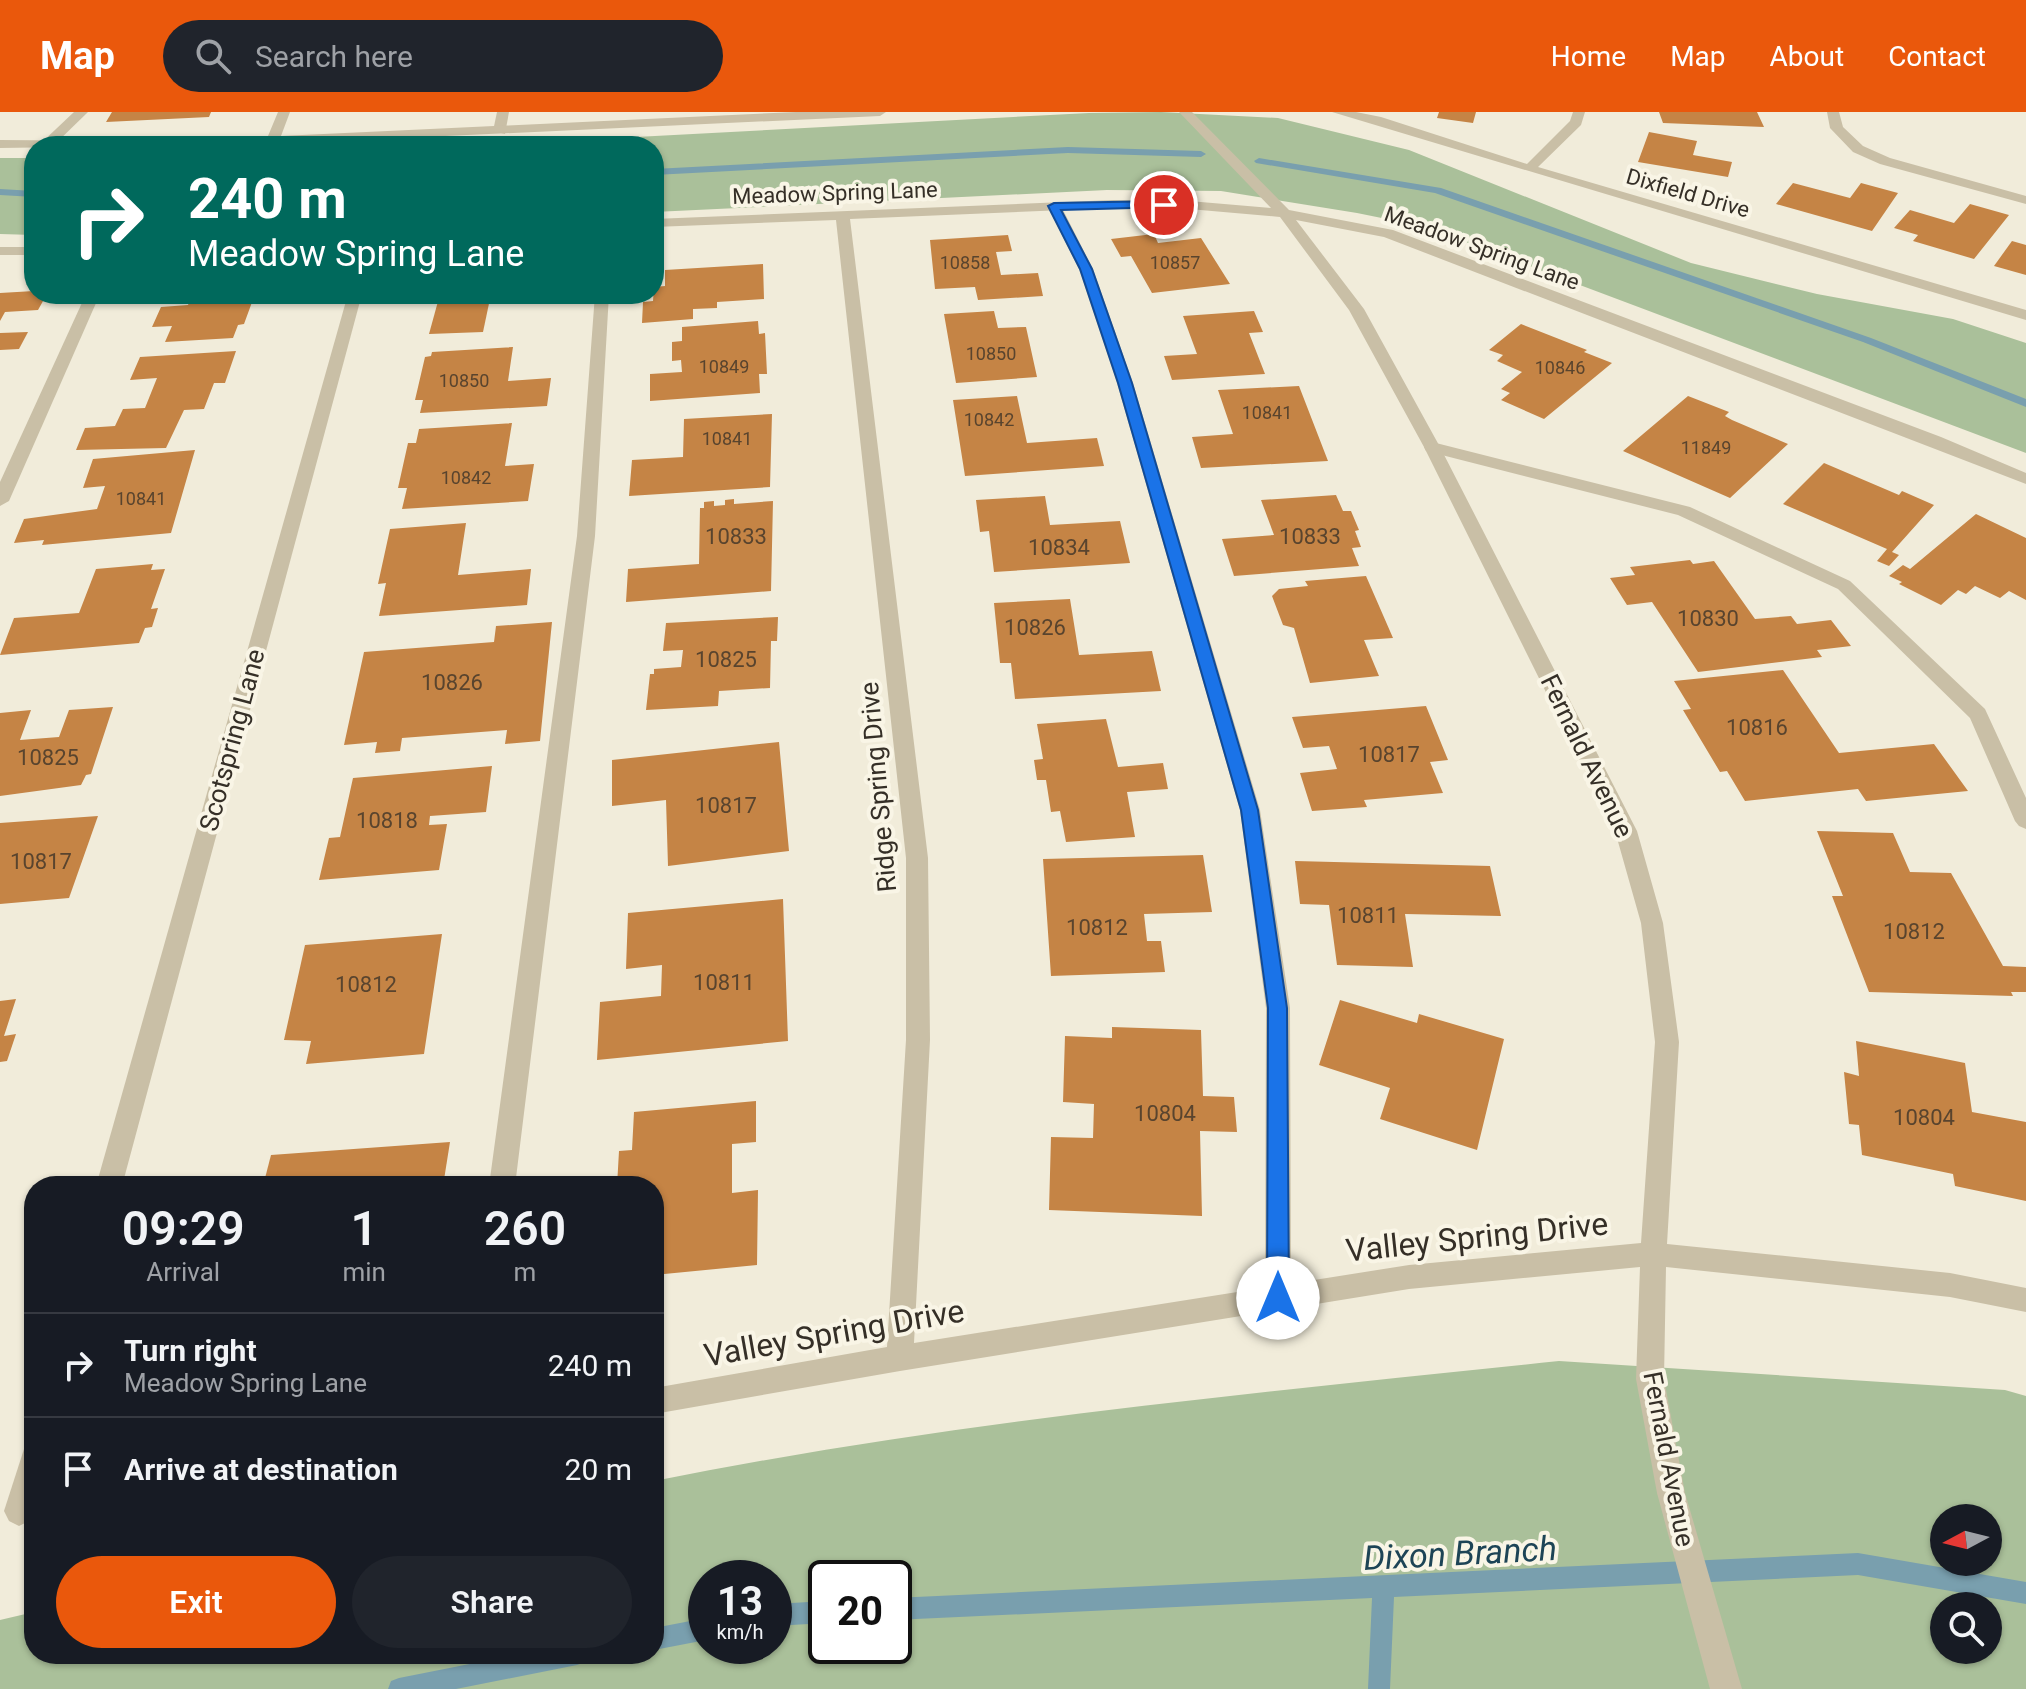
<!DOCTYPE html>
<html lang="en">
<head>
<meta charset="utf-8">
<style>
  :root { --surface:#171b24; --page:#20242c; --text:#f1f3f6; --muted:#9ea1a6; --line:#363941; --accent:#ea580c }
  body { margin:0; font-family:Roboto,sans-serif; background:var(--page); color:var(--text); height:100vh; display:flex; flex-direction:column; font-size:30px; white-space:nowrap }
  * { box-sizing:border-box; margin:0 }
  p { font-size:26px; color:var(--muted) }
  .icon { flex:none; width:44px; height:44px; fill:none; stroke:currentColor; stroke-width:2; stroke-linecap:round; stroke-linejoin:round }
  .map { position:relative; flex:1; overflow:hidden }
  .panel { position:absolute; left:24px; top:1064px; width:640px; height:488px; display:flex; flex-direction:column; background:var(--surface); border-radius:32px; box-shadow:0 2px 6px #0004 }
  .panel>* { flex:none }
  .guide { position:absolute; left:24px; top:24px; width:640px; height:168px; border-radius:32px; box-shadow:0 2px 6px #0004; background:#00695c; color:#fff; overflow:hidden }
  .needle { width:52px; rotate:263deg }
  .fabs { position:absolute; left:1930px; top:1392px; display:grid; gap:16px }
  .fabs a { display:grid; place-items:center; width:72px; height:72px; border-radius:50%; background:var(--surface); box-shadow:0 2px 6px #0004; font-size:40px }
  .speed { position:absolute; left:688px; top:1448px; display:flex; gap:16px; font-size:40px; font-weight:700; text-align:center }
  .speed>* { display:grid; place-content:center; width:104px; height:104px; border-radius:50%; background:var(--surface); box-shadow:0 2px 6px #0004; line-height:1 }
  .speed small { font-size:20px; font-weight:400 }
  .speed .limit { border:4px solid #111; border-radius:12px; background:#fff; color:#111 }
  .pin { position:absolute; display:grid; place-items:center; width:68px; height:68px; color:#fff; margin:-34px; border:4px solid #fff; border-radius:50%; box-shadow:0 2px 8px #0007 }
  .me { position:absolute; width:88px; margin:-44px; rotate:0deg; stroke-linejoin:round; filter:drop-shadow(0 0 6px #0008) }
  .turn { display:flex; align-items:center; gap:28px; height:168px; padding:0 32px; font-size:36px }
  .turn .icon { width:104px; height:104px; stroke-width:2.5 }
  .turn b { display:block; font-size:56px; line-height:68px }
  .eta { display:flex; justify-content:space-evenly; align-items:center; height:136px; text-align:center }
  .eta b { font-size:48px; font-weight:600; line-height:56px }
  .action { display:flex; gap:16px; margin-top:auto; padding:16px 32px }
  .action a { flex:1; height:92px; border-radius:48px; background:var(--accent); color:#fff; font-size:32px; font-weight:600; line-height:92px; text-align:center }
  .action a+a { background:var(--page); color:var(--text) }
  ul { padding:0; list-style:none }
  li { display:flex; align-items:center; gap:24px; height:104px; padding:0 32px; border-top:2px solid var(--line) }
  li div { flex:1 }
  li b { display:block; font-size:30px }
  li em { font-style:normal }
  header { display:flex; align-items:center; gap:48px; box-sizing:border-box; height:112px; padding:0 40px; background:var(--accent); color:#fff }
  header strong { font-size:38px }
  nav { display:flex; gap:44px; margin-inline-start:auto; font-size:28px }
  .search { width:560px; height:72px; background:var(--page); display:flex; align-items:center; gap:20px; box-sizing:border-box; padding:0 28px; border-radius:44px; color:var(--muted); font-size:30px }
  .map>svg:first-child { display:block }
  .green { fill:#aac09a; fill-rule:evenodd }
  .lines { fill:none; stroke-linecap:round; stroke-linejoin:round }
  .stream { fill:#799fae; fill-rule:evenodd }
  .building { fill:#c58445 }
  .service { fill:#c9bfa6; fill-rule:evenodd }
  .minor { fill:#c9bfa6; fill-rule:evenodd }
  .route { fill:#1a73e8; stroke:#114b97; stroke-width:2 }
  .labels { text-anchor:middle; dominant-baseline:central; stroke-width:8; stroke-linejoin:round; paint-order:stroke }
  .far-number-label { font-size:18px; fill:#59442e }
  .far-street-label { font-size:22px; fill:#352f27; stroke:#f9f5e6 }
  .number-label { font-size:22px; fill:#59442e }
  .street-label { font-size:26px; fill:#352f27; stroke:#f9f5e6 }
  .near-street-label { font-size:32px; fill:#352f27; stroke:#f9f5e6 }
  .near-water-label { font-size:34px; font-style:italic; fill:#1d4456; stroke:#f9f5e6 }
</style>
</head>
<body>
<header>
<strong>Map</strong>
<div class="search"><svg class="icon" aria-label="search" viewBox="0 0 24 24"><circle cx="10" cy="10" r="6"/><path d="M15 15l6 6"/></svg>Search here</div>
<nav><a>Home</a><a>Map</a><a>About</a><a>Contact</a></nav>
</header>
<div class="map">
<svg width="2026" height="1577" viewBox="0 0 2026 1577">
  <rect width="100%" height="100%" fill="#f1ecda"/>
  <g class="green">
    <path d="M1161,0L1278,6L1409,38L1691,151L1817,182L1953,207L2026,231V341L1426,115L1357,101L1221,79L1107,78L654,100V34H467L1089,1Z"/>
    <path d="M0,46H34V123L0,122Z"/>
    <path d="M1559,1249L2005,1278L2026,1284V1577H0V1508L34,1500V1542H654V1369C953,1309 1256,1281 1559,1249ZM1944,1406H1988V1450H1944ZM706,1466H774V1534H706ZM826,1466H894V1534H826ZM1944,1494H1988V1538H1944Z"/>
  </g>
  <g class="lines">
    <g class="stream">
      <path d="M1068,35L1201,39L1206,42L1201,45L1068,41L654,63V57Z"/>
      <path d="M1259,46L1441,76L1871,226L2026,287V295L1863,230L1435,81L1256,51L1254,49Z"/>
      <path d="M0,77L34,79V85L0,83Z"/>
      <path d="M1858,1441L2026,1470V1492L1858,1463L1394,1485L1390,1577H1368L1372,1486L894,1508V1486Z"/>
      <path d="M826,1489V1511L774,1514V1492Z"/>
      <path d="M706,1506V1528L654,1538V1516Z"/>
      <path d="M520,1542H588L585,1550L577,1553L456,1577H388L391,1569L399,1566Z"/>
    </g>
  </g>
  <g class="building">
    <path d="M112,0H211L209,5L106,10Z"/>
    <path d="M1439,0H1476L1473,11L1437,6Z"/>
    <path d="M1659,0H1757L1764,15L1663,11Z"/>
    <path d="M1649,20L1697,29L1693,43L1732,50L1728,65L1638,50Z"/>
    <path d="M1793,71L1850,86L1861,71L1898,81L1872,119L1776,92Z"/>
    <path d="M1970,92L2009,103L1974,147L1913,129L1918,123L1894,116L1910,98L1954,111Z"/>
    <path d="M1154,122L1158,131L1201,126L1230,172L1152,181L1131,144L1121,145L1111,127Z"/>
    <path d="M1008,123L1012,139L996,140L1001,163L1038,161L1043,184L978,188L975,175L935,177L930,128Z"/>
    <path d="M2012,129L2026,133V163L1994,154Z"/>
    <path d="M763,152L764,187L717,190V196L693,197V207L642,211L643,190L653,189L654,175L665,174V158Z"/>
    <path d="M34,179V182H47L38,198L5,200L0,209V181Z"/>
    <path d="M192,182H255L244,212L238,213L233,226L165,230L172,214L152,215L161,195L188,193Z"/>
    <path d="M440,182H491L483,220L429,222Z"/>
    <path d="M994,199L998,216L1026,215L1037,265L956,271L944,202Z"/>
    <path d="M1254,199L1263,220L1249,221L1265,262L1172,268L1164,244L1197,242L1183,204Z"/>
    <path d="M758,209L759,222L765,221L767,262H759L760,281L650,289V262L682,260L681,248L672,249V230L682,229V215Z"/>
    <path d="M1521,212L1587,238L1584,240L1612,251L1544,307L1501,288L1510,281L1501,277L1522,260L1497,249L1503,243L1489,238Z"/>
    <path d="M28,220L19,237L0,238V221Z"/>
    <path d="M513,235L508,269L551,266L547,294L420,301L423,288H415L425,245L431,244L432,240Z"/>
    <path d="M236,239L225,271H214L204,297L184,298L166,336L76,338L85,316L115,314L123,297L145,296L157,266L130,268L140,245Z"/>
    <path d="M1299,274L1328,349L1201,356L1192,325L1233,322L1218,278Z"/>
    <path d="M1017,284L1027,331L1097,326L1104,354L965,364L953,288Z"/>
    <path d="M1688,284L1729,300L1725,304L1732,308L1788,332L1730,386L1623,339Z"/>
    <path d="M772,302L770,375L629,384L632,348L683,345L684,307Z"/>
    <path d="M512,311L505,354L534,352L528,389L402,397L407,376H398L408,331H416L419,317Z"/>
    <path d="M195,338L171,421L42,433L44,428L14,431L24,407L97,397L105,374L83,376L93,347Z"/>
    <path d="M1824,351L1899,383L1902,379L1934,393L1892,440L1899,443L1889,454L1877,449L1887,437L1783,392Z"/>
    <path d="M1336,383L1343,399H1351L1359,418L1355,419L1361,435L1352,436L1359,454L1234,464L1222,427L1274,423L1261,388Z"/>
    <path d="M1045,384L1050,413L1120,409L1130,451L994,460L989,419L980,420L976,388Z"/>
    <path d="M734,387V392L773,389L771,479L626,490L628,457L699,452L700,396H704V390L714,389V394L725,393V388Z"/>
    <path d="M1976,402L2026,426V488L2009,479L2000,486L1975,474L1966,482L1958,478L1941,493L1899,472L1902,470L1889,464L1903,453L1910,457Z"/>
    <path d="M466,411L458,463L531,457L527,493L379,504L386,471L378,472L390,417Z"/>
    <path d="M1690,448L1693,452L1714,449L1755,507L1791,504L1797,512L1831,508L1851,534L1817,538L1822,545L1698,560L1652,490L1627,493L1610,466L1635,463L1630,455Z"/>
    <path d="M153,452L151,458L165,457L151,497L158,496L152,515L145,516L139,531L0,543L14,506L79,501L96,457Z"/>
    <path d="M1366,464L1393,526L1364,528L1379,564L1310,571L1294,516L1283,513L1272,484L1279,477L1308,474L1305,469Z"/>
    <path d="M1070,487L1079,543L1152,539L1161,579L1015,587L1011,551H1000L994,491Z"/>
    <path d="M778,505L777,529H771L770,576L719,579L718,594L646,598L650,562H654V557L681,555L683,538L663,539L666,511Z"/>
    <path d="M552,510L540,629L505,632L507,618L402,626L400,639L375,641L377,630L344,633L364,540L494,530L496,514Z"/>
    <path d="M1783,558L1839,641L1934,632L1968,679L1866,689L1858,677L1745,689L1727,659L1720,660L1683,598L1691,597L1674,569Z"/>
    <path d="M1426,594L1448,648L1430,650L1443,681L1364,688L1367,695L1312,699L1300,661L1337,657L1329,634L1303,636L1292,605Z"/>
    <path d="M113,595L91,662L86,663L81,673L0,684V601L31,598L20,628L59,625L69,598Z"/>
    <path d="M1106,607L1118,655L1163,651L1168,677L1127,680L1135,725L1066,730L1060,699L1051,700L1046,668H1037L1034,648L1043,647L1037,612Z"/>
    <path d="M779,630L789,739L668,754L666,688L612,694V648Z"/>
    <path d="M492,654L486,700L430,704L429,713L447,712L439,758L319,768L329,726L340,725L353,666Z"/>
    <path d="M98,704L69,786L0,792V711Z"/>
    <path d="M1817,719L1893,721L1910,760L1951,761L2003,854L2026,855V880H2011L2013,884L1869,880L1832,784H1843Z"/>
    <path d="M1203,743L1212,800L1144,802L1147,829H1161L1165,860L1051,864L1043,747Z"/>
    <path d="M1295,749L1490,754L1501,804L1405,802L1413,855L1337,853L1329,793L1300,792Z"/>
    <path d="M783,787L788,929L597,948L600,890L661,884L662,853L626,857L628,801Z"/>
    <path d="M442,822L424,942L306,952L311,929L284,928L305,833Z"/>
    <path d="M16,887L4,924L16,922L7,949L0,950V889Z"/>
    <path d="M1340,888L1417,911L1419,902L1504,927L1477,1038L1380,1007L1390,976L1319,953Z"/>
    <path d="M1112,915L1201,918L1203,984L1234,985L1237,1020L1200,1019L1202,1104L1049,1098L1051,1025L1093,1026L1094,992L1063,990L1065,924L1112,926Z"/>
    <path d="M1856,929L1965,951L1972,1000L2026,1010V1089L1955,1074L1953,1062L1862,1043L1859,1013L1849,1012L1844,960L1859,964Z"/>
    <path d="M756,989V1030L732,1032V1081L758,1078L757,1153L654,1163V1074H617L619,1039L632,1038L634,1000Z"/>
    <path d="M450,1030L443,1074H263L271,1043Z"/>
  </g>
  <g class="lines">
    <g class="service">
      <path d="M74,0H88L53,34H38Z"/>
      <path d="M497,0H509L505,22L493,19Z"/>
      <path d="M1827,0H1839L1843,15L1863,34L1890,46L2026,84V92L1880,52L1853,40L1830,16Z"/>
      <path d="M1054,90L1061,94L1093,157L1133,271L1260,698L1290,896L1291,1186L1287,1195L1278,1198L1269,1195L1265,1186L1266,896L1240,698L1117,271L1079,157L1047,94Z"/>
      <path d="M86,182H100L9,389L0,394V370Z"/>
      <path d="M595,182H609L595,424L515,1074H489L577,424Z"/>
      <path d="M1432,330L1690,395L1850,469L1985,597L2026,686V717L2019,714L2015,709L1970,606L1838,477L1678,403L1426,339L1424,335L1426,331Z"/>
    </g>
    <g class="minor">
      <path d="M278,0H290L281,24L796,0H886L880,4L273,32L0,36V28L131,29L268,24Z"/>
      <path d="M1179,0H1192L1289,98L1393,118L1941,325L2026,361V372L1384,125L1296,108L1364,197L1440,335L1637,719L1663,811L1679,930L1667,1132L1950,1161L2026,1176V1200L1950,1185L1666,1155L1664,1267L1685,1381L1742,1577H1710L1657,1381L1636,1267L1640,1155L1409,1177L900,1259L654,1302V1276L887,1235L906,928V746L836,108L654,115V107L1113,88L1189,89L1271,96ZM1113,96L1189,97L1280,105L1349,198L1424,335L1615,719L1641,811L1655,930L1641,1131L1409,1153L914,1231L930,928L928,746L850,107Z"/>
      <path d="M1332,0H1356L1381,5L1527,52L1570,9L1573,0H1585L1581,13L1538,55L2026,198V208Z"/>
      <rect x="0" y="135" width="34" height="8"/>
      <path d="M348,182H362L122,1074H96Z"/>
      <path d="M34,1333V1397L29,1409L19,1414L9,1409L4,1399L24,1337Z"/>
    </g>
  </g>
  <path class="route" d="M1164,89L1168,90V95L1061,98L1092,157L1132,271L1258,698L1287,896L1289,1186L1285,1193L1278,1196L1270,1193L1267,1186L1268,896L1241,698L1118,271L1080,157L1048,94L1054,91Z"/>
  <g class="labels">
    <g class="far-number-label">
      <text x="965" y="150">10858</text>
      <text x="1175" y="150">10857</text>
      <text x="991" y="241">10850</text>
      <text x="724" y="254">10849</text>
      <text x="1560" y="255">10846</text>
      <text x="464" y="268">10850</text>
      <text x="1267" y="300">10841</text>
      <text x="989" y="307">10842</text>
      <text x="727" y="326">10841</text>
      <text x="1706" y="335">11849</text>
      <text x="466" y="365">10842</text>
      <text x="141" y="386">10841</text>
    </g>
    <g class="far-street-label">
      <text transform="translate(835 81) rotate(-2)">Meadow Spring Lane</text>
      <text transform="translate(1688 81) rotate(16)">Dixfield Drive</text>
      <text transform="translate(1482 136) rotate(20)">Meadow Spring Lane</text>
    </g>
    <g class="number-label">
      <text x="736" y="424">10833</text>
      <text x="1310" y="424">10833</text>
      <text x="1059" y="435">10834</text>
      <text x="1708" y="506">10830</text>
      <text x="1035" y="515">10826</text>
      <text x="726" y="547">10825</text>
      <text x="452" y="570">10826</text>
      <text x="1757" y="615">10816</text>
      <text x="1389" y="642">10817</text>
      <text x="48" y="645">10825</text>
      <text x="726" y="693">10817</text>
      <text x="387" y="708">10818</text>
      <text x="41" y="749">10817</text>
      <text x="1368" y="803">10811</text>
      <text x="1097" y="815">10812</text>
      <text x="1914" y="819">10812</text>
      <text x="724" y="870">10811</text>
      <text x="366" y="872">10812</text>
      <text x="1165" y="1001">10804</text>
      <text x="1924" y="1005">10804</text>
    </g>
    <g class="street-label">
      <text transform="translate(232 628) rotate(-75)">Scotspring Lane</text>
      <text transform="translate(1587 644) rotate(64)">Fernald Avenue</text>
      <text transform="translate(878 675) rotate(-95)">Ridge Spring Drive</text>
      <text transform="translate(1669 1347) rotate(79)">Fernald Avenue</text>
    </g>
    <g class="near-street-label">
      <text transform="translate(1477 1125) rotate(-6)">Valley Spring Drive</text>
      <text transform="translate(834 1221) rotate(-10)">Valley Spring Drive</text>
    </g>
    <g class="near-water-label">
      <text transform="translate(1460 1441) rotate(-3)">Dixon Branch</text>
    </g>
  </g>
</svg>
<div class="fabs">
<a><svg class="needle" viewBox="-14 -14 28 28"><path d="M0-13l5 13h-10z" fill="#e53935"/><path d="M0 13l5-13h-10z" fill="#9ea1a6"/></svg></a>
<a><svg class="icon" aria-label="search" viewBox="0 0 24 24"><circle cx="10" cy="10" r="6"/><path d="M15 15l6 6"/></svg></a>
</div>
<div class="speed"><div>13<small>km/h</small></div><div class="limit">20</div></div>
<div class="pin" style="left:1164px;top:93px;background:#d93025"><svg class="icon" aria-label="arrive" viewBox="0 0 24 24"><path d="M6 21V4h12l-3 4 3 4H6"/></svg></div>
<svg class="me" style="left:1278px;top:1186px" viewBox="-20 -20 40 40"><circle r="19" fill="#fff"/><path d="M0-13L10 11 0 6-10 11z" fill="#1a73e8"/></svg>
<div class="guide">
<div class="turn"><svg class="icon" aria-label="right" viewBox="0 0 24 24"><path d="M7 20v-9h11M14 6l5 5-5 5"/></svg><div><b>240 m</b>Meadow Spring Lane</div></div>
</div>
<section class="panel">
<div class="eta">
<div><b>09:29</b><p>Arrival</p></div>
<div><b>1</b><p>min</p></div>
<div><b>260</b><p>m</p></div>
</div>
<ul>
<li><svg class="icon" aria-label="right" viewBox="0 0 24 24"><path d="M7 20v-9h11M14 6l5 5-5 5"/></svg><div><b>Turn right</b><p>Meadow Spring Lane</p></div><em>240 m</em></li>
<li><svg class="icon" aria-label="arrive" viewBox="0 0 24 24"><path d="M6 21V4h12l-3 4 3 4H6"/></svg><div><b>Arrive at destination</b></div><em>20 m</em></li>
</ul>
<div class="action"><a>Exit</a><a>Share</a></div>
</section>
</div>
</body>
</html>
